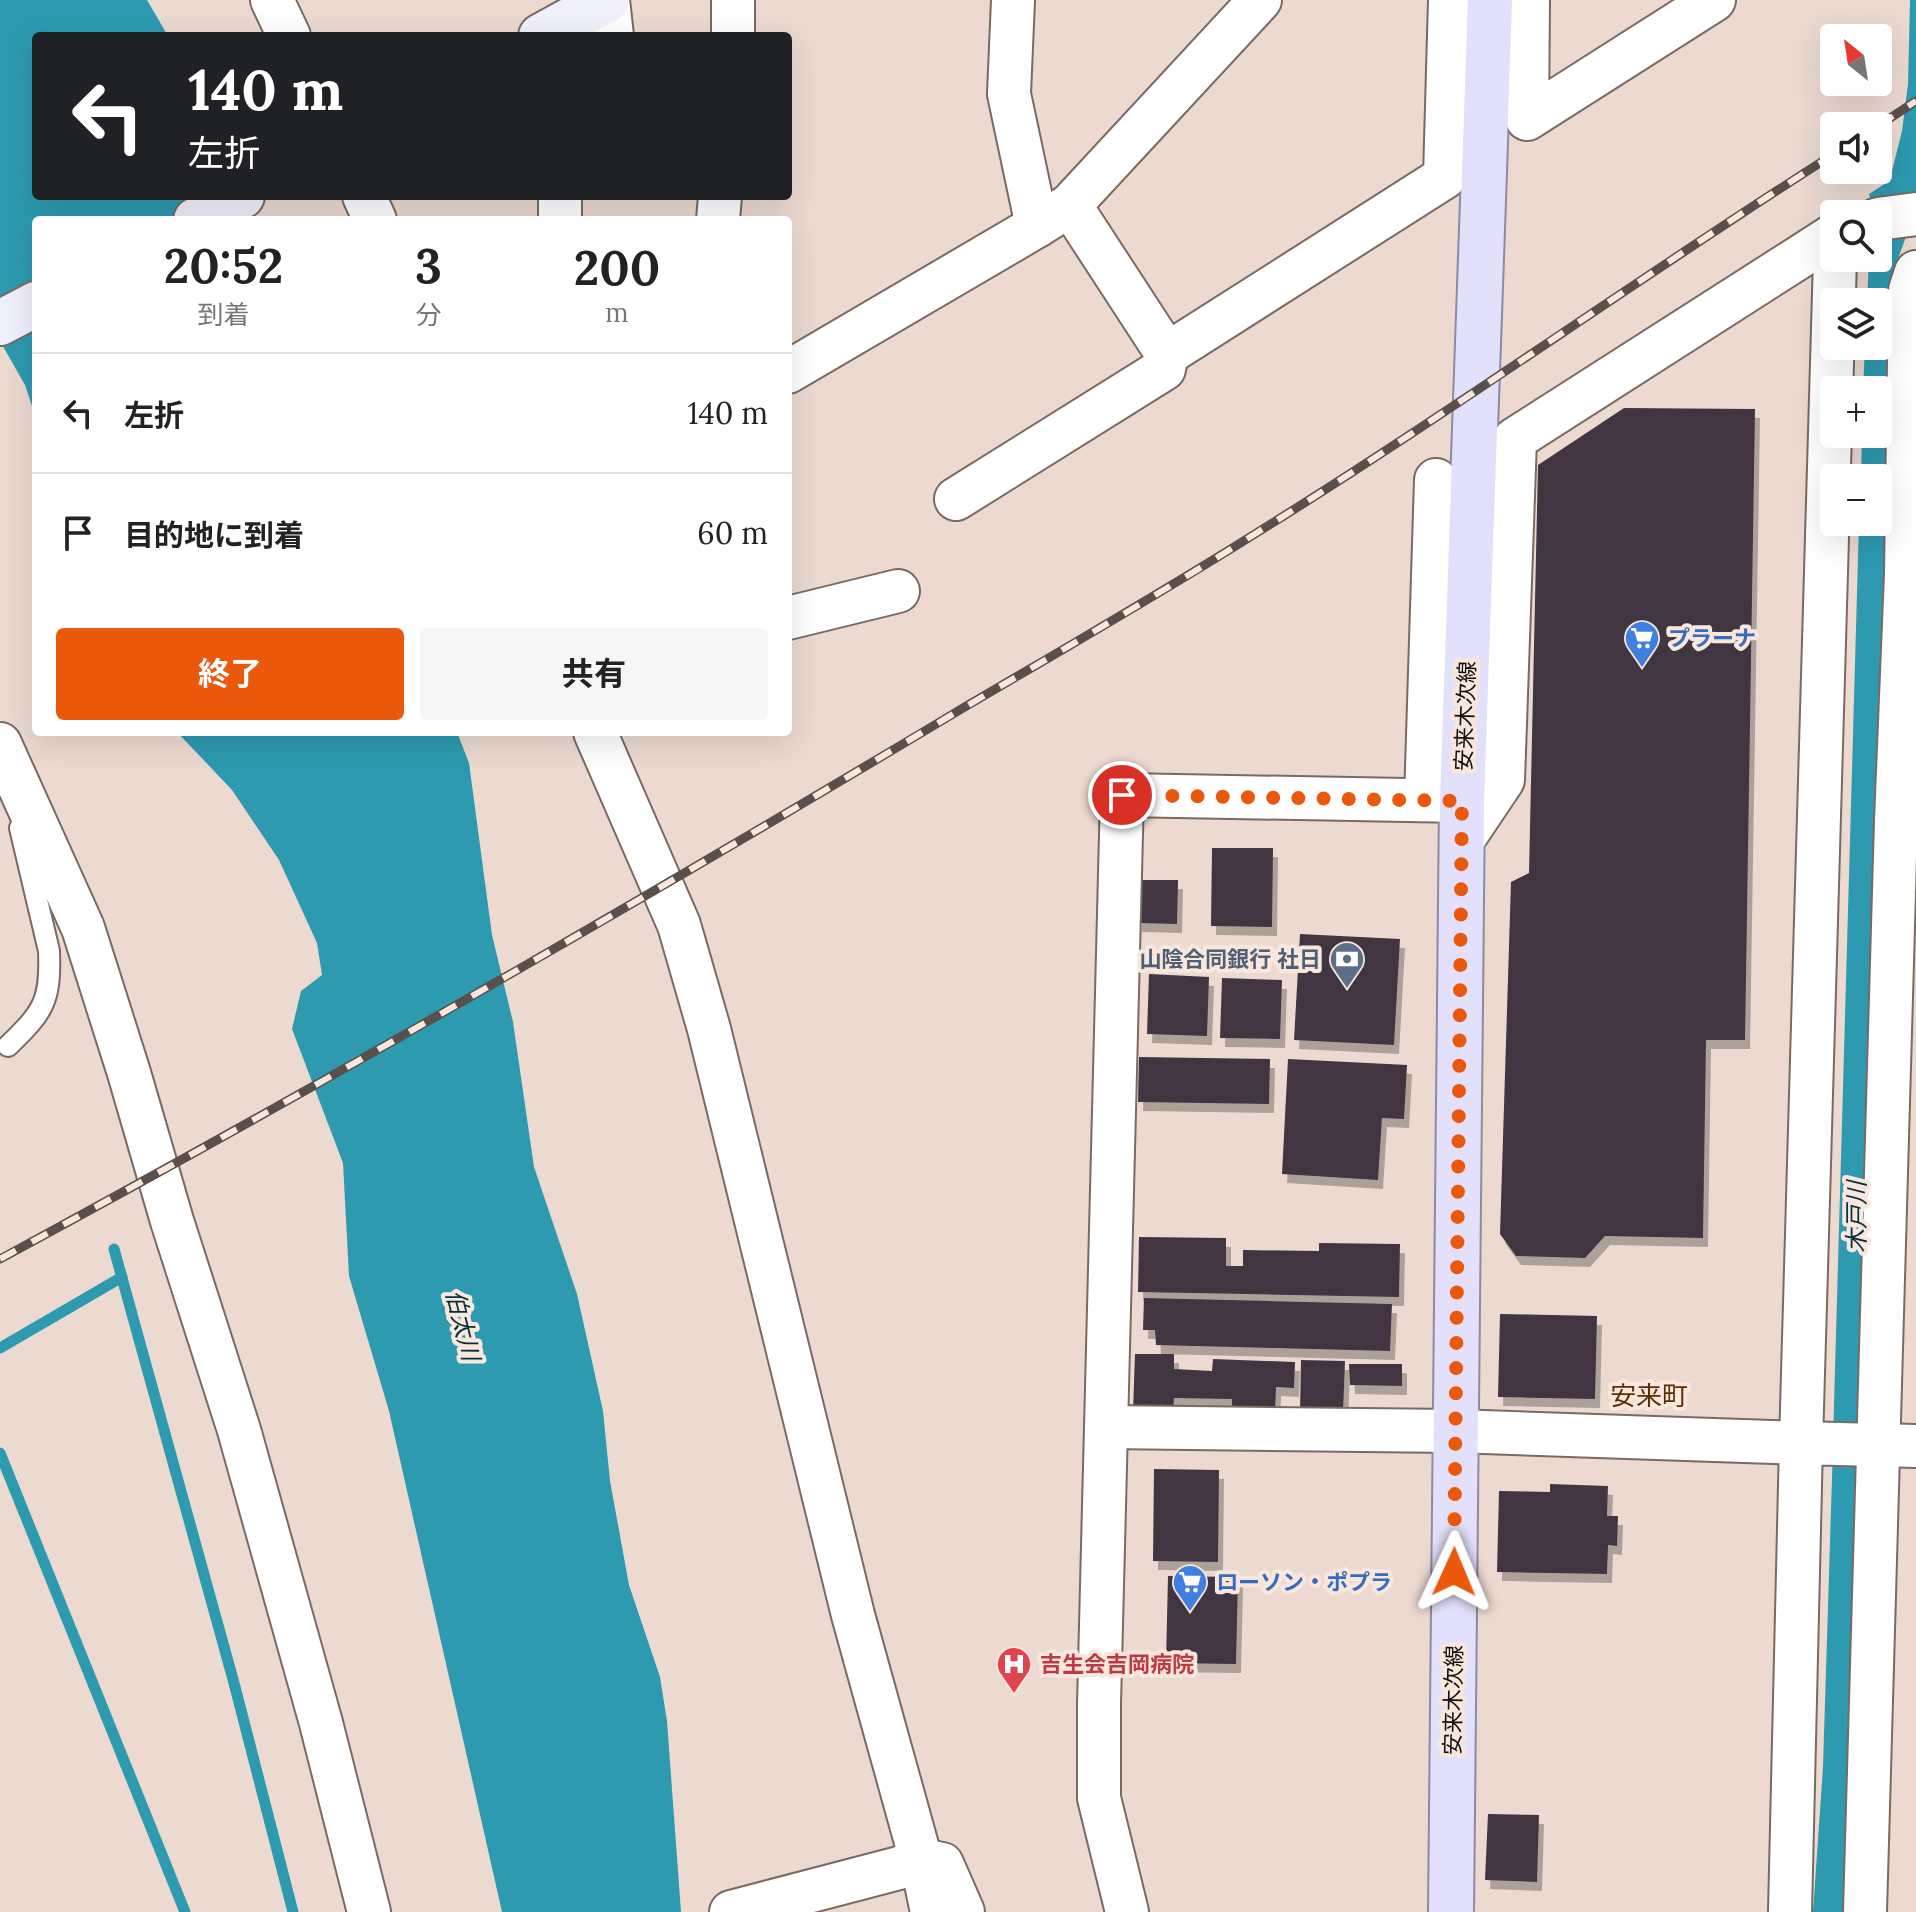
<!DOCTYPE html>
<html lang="ja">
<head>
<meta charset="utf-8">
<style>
  :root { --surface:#fff; --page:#f6f6f6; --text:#222; --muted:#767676; --line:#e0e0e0; --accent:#ea580c }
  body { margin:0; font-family:Lora,"Noto Sans JP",serif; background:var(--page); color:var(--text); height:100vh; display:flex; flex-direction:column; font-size:30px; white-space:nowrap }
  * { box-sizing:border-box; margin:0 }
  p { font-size:26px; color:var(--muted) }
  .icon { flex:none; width:44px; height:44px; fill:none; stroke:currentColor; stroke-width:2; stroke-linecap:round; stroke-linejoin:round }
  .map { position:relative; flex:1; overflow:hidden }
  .drawer { position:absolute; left:32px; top:216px; width:760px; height:520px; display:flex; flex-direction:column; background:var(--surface); border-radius:8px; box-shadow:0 8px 32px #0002 }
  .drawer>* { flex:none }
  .guide { position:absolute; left:32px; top:32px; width:760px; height:168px; border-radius:8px; box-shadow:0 8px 32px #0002; background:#202124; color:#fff; overflow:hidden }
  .needle { width:52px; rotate:330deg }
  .fabs { position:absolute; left:1820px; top:24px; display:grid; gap:16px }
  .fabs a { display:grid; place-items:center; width:72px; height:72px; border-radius:8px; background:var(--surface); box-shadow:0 8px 32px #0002; font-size:40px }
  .pin { position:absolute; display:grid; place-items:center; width:68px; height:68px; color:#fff; margin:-34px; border:4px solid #fff; border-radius:50%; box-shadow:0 2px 8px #0007 }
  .me { position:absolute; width:88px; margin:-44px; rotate:1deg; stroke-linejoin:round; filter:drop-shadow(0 0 6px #0008) }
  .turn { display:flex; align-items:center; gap:28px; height:168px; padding:0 24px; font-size:36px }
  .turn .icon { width:104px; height:104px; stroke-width:2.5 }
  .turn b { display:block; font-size:56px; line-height:68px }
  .eta { display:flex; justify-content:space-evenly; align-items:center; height:136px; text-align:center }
  .eta b { font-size:48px; font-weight:700; line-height:56px }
  .primary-button { display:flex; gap:16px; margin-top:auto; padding:16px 24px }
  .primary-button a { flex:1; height:92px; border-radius:8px; background:var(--accent); color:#fff; font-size:32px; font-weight:700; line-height:92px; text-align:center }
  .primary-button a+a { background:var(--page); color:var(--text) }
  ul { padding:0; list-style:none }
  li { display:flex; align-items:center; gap:24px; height:120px; padding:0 24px; border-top:2px solid var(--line) }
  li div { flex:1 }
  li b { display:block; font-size:30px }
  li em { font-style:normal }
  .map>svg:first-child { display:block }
  .water { fill:#2d9ab0 }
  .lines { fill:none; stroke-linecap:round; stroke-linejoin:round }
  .stream { stroke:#2d9ab0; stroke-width:11 }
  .building { fill:#403641; filter:url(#shadow) }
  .lane-casing { stroke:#796a62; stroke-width:24 }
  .street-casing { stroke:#796a62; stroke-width:46 }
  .secondary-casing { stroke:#796a62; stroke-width:48 }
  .primary-casing { stroke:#8d8aa4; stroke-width:48 }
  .lane { stroke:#fff; stroke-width:20 }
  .street { stroke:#fff; stroke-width:42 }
  .secondary { stroke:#f1f0fd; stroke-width:44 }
  .primary { stroke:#e2e0fa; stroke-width:44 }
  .rail-casing { stroke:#59504b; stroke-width:9 }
  .rail { stroke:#f9e7de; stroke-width:6; stroke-dasharray:18; stroke-linecap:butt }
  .route { stroke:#ea580c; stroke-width:14; stroke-dasharray:0 25.2 }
  .labels { text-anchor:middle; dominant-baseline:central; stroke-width:8; stroke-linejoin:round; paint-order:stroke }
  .shop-label { font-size:22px; font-weight:bold; fill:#366cbe; stroke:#f9e7de; text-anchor:start }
  .street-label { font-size:22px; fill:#130e0b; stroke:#f9e7de }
  .service-label { font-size:22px; font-weight:bold; fill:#4e5e75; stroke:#f9e7de; text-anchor:end }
  .health-label { font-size:22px; font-weight:bold; fill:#be3a42; stroke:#f9e7de; text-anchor:start }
  .water-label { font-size:24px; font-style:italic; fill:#00313a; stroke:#f9e7de }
  .quarter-label { font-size:26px; fill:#5b2f09; stroke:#f9e7de }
</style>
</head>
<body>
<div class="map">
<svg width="1916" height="1912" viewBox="0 0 1916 1912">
  <defs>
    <filter id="shadow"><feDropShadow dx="5" dy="9" stdDeviation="0" flood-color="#0004"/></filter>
  </defs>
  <rect width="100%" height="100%" fill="#ecdad1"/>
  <g class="water">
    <path d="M0,0H147L168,36H36V196H203L210,220H36V418L25,385L0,341Z"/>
    <path d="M1910,0H1916V197L1871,201L1869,194L1886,183L1891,175L1902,131L1908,84Z"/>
    <path d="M1911,223L1895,267L1866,1200L1864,1440H1833L1859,522H1878V478H1861L1862,434H1878V390H1863L1865,346H1878V302H1867L1869,258H1878V226Z"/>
    <path d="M177,732H457L469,763L492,935L513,1022L534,1167L577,1294L603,1411L610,1481L629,1585L660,1677L667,1721L681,1912H502L389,1411L349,1276L343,1163L292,1029L301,991L322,975L317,943L279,860L232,790Z"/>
    <path d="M1833,1446L1861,1447L1850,1912H1813L1823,1767Z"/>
  </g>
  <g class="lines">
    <g class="stream">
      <path d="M114,1249L234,1683L293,1912"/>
      <path d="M0,1348L122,1277"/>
      <path d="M0,1453L185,1912"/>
    </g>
  </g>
  <g class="building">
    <path d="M1624,408L1755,409L1745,1040H1706L1703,1238L1605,1236L1585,1258L1516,1256L1500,1234L1511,882L1529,873L1538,465Z"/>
    <path d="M1212,848H1273L1272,927L1211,926Z"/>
    <path d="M1138,880H1178L1177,924L1137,923Z"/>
    <path d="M1300,934L1400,939L1394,1045L1294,1040Z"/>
    <path d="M1149,974L1209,977L1207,1036L1147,1034Z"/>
    <path d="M1222,978L1282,980L1280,1039L1220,1038Z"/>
    <path d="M1139,1057L1270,1059L1269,1104L1138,1102Z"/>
    <path d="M1288,1059L1407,1065L1404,1119L1382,1118L1378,1180L1282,1174Z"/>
    <path d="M1139,1237L1226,1238V1266H1243V1250L1319,1251V1243L1400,1244L1399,1297L1138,1292Z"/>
    <path d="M1144,1298L1392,1304L1390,1351L1156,1345L1155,1330H1143Z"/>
    <path d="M1500,1314L1597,1316L1595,1399L1498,1397Z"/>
    <path d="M1135,1354H1174V1369L1212,1371L1213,1359L1295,1362L1294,1388L1276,1387L1275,1411L1232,1409V1399L1174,1398L1173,1412L1133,1411Z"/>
    <path d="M1301,1360L1345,1361L1343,1412L1300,1411Z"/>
    <path d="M1349,1364H1402V1386L1350,1385Z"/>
    <path d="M1154,1469L1219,1470L1218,1562L1153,1561Z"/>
    <path d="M1550,1484L1608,1486L1607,1516H1618L1617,1546L1608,1545L1607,1574L1497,1572L1499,1491L1550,1492Z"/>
    <path d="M1168,1576L1238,1577L1236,1664L1166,1663Z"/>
    <path d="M1488,1814L1539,1815L1537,1882L1485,1880Z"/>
  </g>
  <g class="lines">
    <g class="lane-casing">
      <path id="lane" d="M8,1046C43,1012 51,1002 49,951L20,828"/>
    </g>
    <g class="street-casing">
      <g id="street">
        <path d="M272,0L289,36"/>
        <path d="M608,0L612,36"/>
        <path d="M733,0V36"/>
        <path d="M1013,0L1009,94L1037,226"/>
        <path d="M1260,0L1070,205L1167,354L1445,177L1450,0"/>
        <path d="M1528,0L1527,119L1714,0"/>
        <path d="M364,196L375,220"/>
        <path d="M560,196V220"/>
        <path d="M1878,219L1916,214"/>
        <path d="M718,220L720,196"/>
        <path d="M788,372L1037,226L1070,205"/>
        <path d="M956,499L1164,369L1167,354"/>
        <path d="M1906,574L1910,290L1916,272"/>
        <path d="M788,618L898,591"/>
        <path d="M595,732L679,925L709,1029L853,1615L921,1860L932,1912"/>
        <path d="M0,744L83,928L129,1073L172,1221L239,1430L321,1723L369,1912"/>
        <path d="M1426,800L1436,480"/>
        <path d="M1896,821L1906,574H1916"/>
        <path d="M1462,841L1503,780L1515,439L1834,235"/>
        <path d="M1106,1427L1455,1431L1801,1443L1835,258"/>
        <path d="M731,1912L899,1868L921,1860L942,1864L963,1912"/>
        <path d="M1127,1912L1099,1798V1704L1122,795L1462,801"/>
        <path d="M1790,1912L1801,1443L1916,1446"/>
        <path d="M1865,1912L1896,821H1916"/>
      </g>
    </g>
    <g class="secondary-casing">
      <g id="secondary">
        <path d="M541,36L607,0"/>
        <path d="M196,220L242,196"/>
        <path d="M0,323L36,304"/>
      </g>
    </g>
    <g class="primary-casing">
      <path id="primary" d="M1451,1912L1462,801L1490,0"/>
    </g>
    <use href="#lane" class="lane"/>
    <use href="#street" class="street"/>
    <use href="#secondary" class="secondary"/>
    <use href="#primary" class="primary"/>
    <g class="rail-casing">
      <g id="rail">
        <path d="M1878,126L1916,101"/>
        <path d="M0,1259C322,1085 639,902 953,714C1055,654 1158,595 1258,532C1453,411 1640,277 1834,154"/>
      </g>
    </g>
    <use href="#rail" class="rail"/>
  </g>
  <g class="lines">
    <path class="route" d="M1122,795L1462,801L1454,1572"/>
  </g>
  <defs>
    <g id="supermarket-pin" transform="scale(1.8)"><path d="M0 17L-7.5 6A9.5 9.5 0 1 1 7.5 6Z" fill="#3f7fe0" stroke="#f9e7de"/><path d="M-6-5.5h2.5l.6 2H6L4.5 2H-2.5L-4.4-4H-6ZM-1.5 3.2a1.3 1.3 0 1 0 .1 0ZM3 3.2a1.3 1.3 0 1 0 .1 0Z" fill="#fff"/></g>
    <g id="bank-pin" transform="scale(1.8)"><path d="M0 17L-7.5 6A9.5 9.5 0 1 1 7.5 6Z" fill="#5c6f8a" stroke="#f9e7de"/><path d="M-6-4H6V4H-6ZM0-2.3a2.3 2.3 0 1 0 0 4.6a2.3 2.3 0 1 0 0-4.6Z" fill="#fff"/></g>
    <g id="hospital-pin" transform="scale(1.8)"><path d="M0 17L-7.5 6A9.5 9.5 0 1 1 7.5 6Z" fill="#e0444e" stroke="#f9e7de"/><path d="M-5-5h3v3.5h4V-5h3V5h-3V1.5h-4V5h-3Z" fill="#fff"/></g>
  </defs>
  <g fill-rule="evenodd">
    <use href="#supermarket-pin" x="1642" y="638"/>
    <use href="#bank-pin" x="1347" y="959"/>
    <use href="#supermarket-pin" x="1190" y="1582"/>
    <use href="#hospital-pin" x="1014" y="1664"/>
  </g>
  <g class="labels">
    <g class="shop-label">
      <text x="1668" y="638">プラーナ</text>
      <text x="1216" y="1582">ローソン・ポプラ</text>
    </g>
    <g class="street-label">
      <text transform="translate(1465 716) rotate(-88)">安来木次線</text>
      <text transform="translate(1453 1700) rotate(-89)">安来木次線</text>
    </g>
    <g class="service-label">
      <text x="1321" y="959">山陰合同銀行 社日</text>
    </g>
    <g class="health-label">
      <text x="1040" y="1664">吉生会吉岡病院</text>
    </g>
    <g class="water-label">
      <text transform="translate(1856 1217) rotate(-90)">木戸川</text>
      <text transform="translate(463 1325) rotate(76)">伯太川</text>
    </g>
    <g class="quarter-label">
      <text x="1649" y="1395">安来町</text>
    </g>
  </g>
</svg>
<div class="fabs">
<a><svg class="needle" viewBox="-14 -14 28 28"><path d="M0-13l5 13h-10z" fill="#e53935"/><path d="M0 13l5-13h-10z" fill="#767676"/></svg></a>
<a><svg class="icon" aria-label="sound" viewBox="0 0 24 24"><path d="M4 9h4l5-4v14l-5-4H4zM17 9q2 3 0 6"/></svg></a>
<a><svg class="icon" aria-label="search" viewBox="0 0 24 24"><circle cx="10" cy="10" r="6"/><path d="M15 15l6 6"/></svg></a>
<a><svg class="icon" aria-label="layers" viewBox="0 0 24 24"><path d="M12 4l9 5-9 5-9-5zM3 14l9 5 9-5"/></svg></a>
<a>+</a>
<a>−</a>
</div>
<div class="pin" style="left:1122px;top:795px;background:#d93025"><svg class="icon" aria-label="arrive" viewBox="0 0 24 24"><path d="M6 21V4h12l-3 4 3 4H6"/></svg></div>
<svg class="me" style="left:1454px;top:1572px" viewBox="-20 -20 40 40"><path d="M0-17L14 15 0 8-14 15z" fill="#ea580c" stroke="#fff" stroke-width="4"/></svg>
<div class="guide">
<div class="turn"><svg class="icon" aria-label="left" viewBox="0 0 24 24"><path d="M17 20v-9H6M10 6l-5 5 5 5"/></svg><div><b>140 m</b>左折</div></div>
</div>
<section class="drawer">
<div class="eta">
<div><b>20:52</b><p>到着</p></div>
<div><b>3</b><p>分</p></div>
<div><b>200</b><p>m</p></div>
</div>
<ul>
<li><svg class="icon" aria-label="left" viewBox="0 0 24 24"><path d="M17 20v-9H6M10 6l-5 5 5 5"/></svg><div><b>左折</b></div><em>140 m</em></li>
<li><svg class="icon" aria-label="arrive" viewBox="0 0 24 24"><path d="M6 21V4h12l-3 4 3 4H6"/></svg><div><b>目的地に到着</b></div><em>60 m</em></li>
</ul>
<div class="primary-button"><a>終了</a><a>共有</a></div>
</section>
</div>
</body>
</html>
